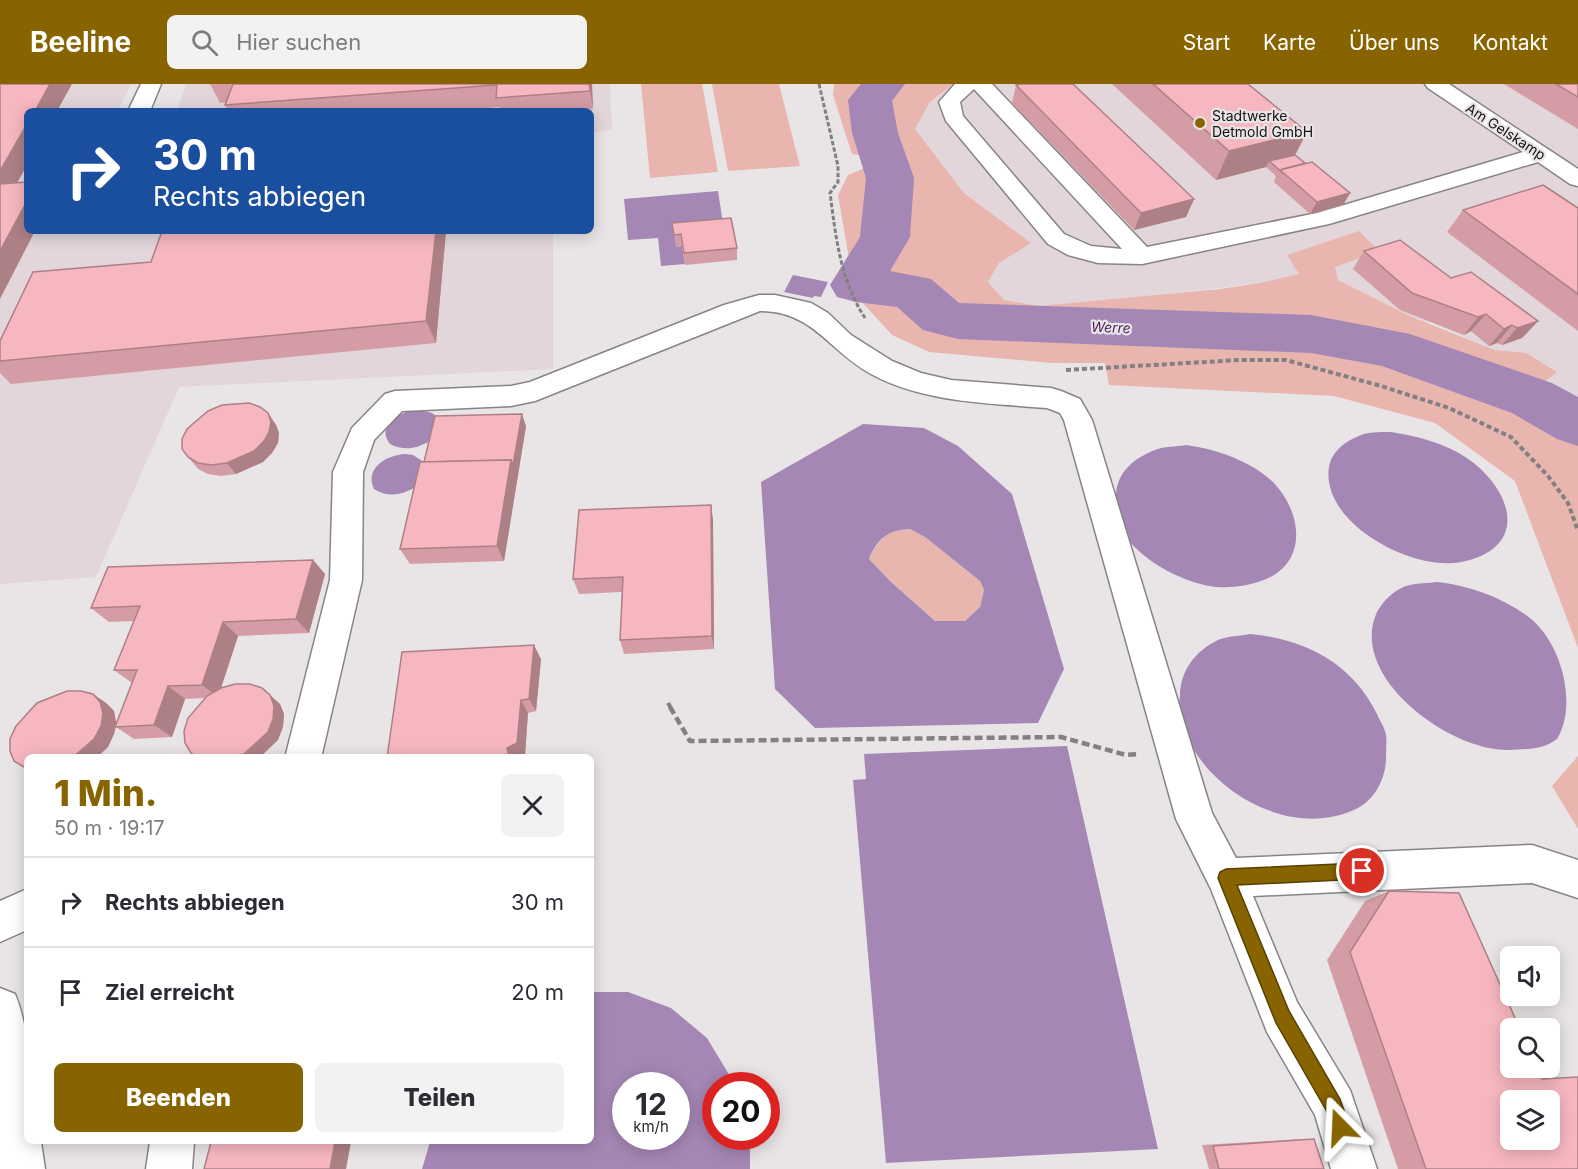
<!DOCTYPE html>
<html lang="de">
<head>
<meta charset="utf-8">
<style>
  :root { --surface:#fff; --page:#f2f2f3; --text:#2b2b33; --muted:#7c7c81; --line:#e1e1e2; --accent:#886400 }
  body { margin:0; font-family:Inter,sans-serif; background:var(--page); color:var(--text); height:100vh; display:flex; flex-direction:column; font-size:22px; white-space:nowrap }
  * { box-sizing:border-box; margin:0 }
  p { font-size:20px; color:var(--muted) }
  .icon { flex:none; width:33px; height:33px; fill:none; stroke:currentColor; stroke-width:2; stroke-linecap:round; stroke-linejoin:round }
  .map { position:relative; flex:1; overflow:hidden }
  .drawer { position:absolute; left:24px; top:670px; width:570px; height:390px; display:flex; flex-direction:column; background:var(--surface); border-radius:9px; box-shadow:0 3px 15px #0003 }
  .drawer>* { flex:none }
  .hud { position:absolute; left:24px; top:24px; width:570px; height:126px; border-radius:9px; box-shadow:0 3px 15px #0003; background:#1a4fa0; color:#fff; overflow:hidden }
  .tools { position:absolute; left:1500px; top:862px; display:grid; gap:12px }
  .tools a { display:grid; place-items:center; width:60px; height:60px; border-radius:9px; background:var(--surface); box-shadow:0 3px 15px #0003; font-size:30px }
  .speed { position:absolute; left:612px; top:988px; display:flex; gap:12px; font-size:30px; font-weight:700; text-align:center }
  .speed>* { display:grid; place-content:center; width:78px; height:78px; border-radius:50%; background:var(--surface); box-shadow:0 3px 15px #0003; line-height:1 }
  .speed small { font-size:15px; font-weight:400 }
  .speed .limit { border:9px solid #d22; background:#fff; color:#111 }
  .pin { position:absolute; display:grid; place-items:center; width:51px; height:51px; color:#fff; margin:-26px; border:3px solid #fff; border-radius:50%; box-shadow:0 2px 6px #0007 }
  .me { position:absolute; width:66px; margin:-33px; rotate:339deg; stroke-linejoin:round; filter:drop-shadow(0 0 4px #0008) }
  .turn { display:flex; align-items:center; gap:21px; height:126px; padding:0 30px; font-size:27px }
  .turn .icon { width:78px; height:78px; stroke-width:2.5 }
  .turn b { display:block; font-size:42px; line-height:51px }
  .round { display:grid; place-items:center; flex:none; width:63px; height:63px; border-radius:9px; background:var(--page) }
  .head { display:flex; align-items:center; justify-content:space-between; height:102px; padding:0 30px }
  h1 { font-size:36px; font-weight:800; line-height:45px; color:var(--accent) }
  .cta { display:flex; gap:12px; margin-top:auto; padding:12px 30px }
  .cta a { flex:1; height:69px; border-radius:9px; background:var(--accent); color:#fff; font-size:24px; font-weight:800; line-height:69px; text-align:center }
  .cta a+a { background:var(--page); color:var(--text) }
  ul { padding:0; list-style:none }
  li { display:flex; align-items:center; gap:18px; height:90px; padding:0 30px; border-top:2px solid var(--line) }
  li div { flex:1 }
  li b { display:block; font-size:22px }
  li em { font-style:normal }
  header { display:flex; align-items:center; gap:36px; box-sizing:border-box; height:84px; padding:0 30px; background:var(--accent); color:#fff }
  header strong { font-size:28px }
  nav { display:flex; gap:33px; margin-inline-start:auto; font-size:21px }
  .search { width:420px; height:54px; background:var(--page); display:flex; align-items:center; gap:15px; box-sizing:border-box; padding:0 21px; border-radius:9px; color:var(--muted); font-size:22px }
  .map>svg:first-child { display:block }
  .built { fill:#e2d6db }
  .green { fill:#e8b6af }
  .water { fill:#a587b5; fill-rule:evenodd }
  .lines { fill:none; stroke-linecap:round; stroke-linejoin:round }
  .river { fill:#a587b5; fill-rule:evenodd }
  .minor-casing { stroke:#878485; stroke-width:3 }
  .path-far2 { stroke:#838081; stroke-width:3; stroke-dasharray:4.5 2; stroke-linecap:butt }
  .path-far1 { stroke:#838081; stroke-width:4; stroke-dasharray:5 3; stroke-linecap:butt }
  .path { stroke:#838081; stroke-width:4.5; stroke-dasharray:8 4; stroke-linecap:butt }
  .minor { fill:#fff; fill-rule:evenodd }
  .wall { fill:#d49da5 }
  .shaded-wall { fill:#ad8086 }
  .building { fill:#f7b7c0; stroke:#ad8086; stroke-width:1.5; fill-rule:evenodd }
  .route { fill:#886400; stroke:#584100; stroke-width:1.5 }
  .poi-dot { fill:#886400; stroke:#e9e5e7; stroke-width:2 }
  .labels { text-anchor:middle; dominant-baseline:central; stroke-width:4.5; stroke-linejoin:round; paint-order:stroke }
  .far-poi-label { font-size:14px; fill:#141213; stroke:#e9e5e7; text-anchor:start }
  .far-street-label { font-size:14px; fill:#141213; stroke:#e9e5e7 }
  .far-water-label { font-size:14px; font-style:italic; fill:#471f59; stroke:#e9e5e7 }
</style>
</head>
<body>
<header>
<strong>Beeline</strong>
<div class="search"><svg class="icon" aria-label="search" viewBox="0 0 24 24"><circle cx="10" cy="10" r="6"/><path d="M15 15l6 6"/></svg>Hier suchen</div>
<nav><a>Start</a><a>Karte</a><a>Über uns</a><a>Kontakt</a></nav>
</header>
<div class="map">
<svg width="1578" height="1085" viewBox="0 0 1578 1085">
  <rect width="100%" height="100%" fill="#e9e5e7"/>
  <g class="built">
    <path d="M0,0H131L118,27H27V147H553V285L179,303L96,493L0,500Z"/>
    <path d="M186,0H610L612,46L591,49V27H177Z"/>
    <path d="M953,0H1578V315L1495,266L1432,239L1393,235L1260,199L1116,216L1039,222L1004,216L988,198L999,179L1031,159L964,109L915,45L930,18Z"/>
  </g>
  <g class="green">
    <path d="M641,0H702L718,88L650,94Z"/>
    <path d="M712,0H779L800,82L728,87Z"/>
    <path d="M834,0H953L930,18L915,45L964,109L1031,159L999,179L988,198L1004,216L1039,222L1220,205L1260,199L1299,190L1287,171L1359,147L1379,167L1335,183L1338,196L1412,233L1495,266L1526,269L1557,288L1537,304L1578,353V564L1515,397L1435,339L1334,312L1109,301L1105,279H1053L929,268L892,251L861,217L849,175L838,111L848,91L872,81L869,73L852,70L833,11Z"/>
    <path d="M910,445L925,453L980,497L984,506L980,523L965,537H935L891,498L869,475C878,455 888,446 910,445Z"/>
    <path d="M1578,672V745L1552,702Z"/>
  </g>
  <g class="water">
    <path d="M718,107L724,146L676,163L682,162L685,180L661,182L658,154L628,156L624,115Z"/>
    <path d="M793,191L828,198L821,213L814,212L813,214L784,208Z"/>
    <path d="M417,325L432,329L437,333L430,357C416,365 404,367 390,360C375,341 400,328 417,325Z"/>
    <path d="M863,340L924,344L958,362L1012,410L1064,585L1038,639L815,644L775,605L761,398ZM910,445L925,453L980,497L984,506L980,523L965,537H935L891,498L869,475C877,455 888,446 910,445Z"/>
    <path d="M1391,348C1421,353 1450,360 1475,380C1517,415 1524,466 1461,478C1413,488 1320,439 1329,383C1332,366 1348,355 1364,350C1372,348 1382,348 1391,348Z"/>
    <path d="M1186,361C1214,365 1239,373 1262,389C1300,415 1315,479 1261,497C1247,502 1232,504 1217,503C1181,500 1122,468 1115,429C1114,424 1116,416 1116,411C1117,388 1134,374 1155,366C1164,362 1176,363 1186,361Z"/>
    <path d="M405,370L413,371L424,378L416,403C402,411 388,414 374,405C364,384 387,371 405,370Z"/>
    <path d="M1438,498C1470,502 1499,512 1526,531C1562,556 1578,621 1557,655C1543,666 1525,665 1509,666C1451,668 1347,593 1377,528C1384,516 1393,507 1406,502C1416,499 1428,499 1438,498Z"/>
    <path d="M1250,550C1305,555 1352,579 1377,630C1380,637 1385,644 1386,651C1387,658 1386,666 1386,674C1386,694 1375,716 1356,725C1294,755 1212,711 1186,651C1184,646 1180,640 1179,635C1178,628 1179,619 1180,612C1180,587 1195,567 1218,556C1227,552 1240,552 1250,550Z"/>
    <path d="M1067,662L1158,1065L886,1079L853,696L866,695L864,670Z"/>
    <path d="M591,908H628L671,924L707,954L736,1002H716V1053H750V1085H422L430,1058H591ZM626,1002H676V1053H626Z"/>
  </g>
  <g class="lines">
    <path class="river" d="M861,0H905L892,17L898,49L914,94L910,153L890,187L931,195L959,219L1311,231L1410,250L1552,299L1578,313V362L1557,355L1512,329L1382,282L1311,269L958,255L923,246L897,223L856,218L837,213L830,201L860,153L866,94L852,49L848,16Z"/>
    <g class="minor-casing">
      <g id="minor">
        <path d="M141,0H161L150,27H128Z"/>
        <path d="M955,0H992L1147,163L1317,129L1523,68L1428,4L1425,0H1449L1578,85V102L1570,100L1538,78L1329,140L1142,180L1098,179L1068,171L1048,160L946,37L939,18ZM974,5L1122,165L1091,162L1064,150L963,32L960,18Z"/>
        <path d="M759,211H775L811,219L828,229L851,251L892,277L921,289L951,296L1051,304L1061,307L1080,315L1092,336L1212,729L1236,774L1532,761L1578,776V814L1532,799L1253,812L1297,918L1350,1006L1377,1085H1331L1315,1031L1267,948L1211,805L1176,735L1064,336L1060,329L1047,324C989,319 926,319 873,291C829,268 814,227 760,227L535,317L511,322L402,327L374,356L363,388L362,496L321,674H285L330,496L333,388L352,344L385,310L395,307L511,302L530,298L724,221Z"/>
        <path d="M27,805V846L0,858V817Z"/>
        <path d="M0,904L15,910C34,955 27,1009 27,1058H41L45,1085H0Z"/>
        <path d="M150,1058H194L192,1085H146Z"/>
      </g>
    </g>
    <path class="path-far2" d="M819,0L838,82V98L830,109C836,154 840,195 865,234"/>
    <g class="path-far1">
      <path d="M1066,286L1240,276H1286L1381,302L1449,324L1511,353L1548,392L1568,419L1578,447"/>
      <path d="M668,619L671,624"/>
    </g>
    <path class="path" d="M670,623L690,657L1061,653L1126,671L1138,670"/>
    <use href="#minor" class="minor"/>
  </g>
  <g class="wall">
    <path d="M210,0H592L593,25L561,27H500L499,23L449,27H228L225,21L226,18L220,19Z"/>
    <path d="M1112,0H1248L1307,48L1295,71L1305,79L1350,109L1343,121L1310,130L1274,98L1276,92L1266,83L1216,96Z"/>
    <path d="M1504,0H1578V45Z"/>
    <path d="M1016,1L1194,115L1186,133L1134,146L1012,19Z"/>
    <path d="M1578,124V247L1447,148L1463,126Z"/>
    <path d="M672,139L737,164V176L685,181L682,162L676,163Z"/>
    <path d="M162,147H446L436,259L11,300L0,289V257L151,178Z"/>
    <path d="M1364,167L1451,194L1538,237L1522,254L1502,261L1497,259L1489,262L1471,247L1464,251L1400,226L1353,185Z"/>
    <path d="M268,329L276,341L279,349L278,359L272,369L263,378L236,390L221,392L208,390L198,385L188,373Z"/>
    <path d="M526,342L504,477L410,480L400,465L424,378Z"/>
    <path d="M711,421L713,436L714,565L624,570L620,556L622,508L579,510L573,495Z"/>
    <path d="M313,476L325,490L309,549L238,552L221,604L235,600H250L262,604L280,620L284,630L283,643L278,656L259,674H197L191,669L185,659L184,647L188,634L205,614L185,615L172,653L134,655L116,643L114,650L108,663L96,674H27V685L14,677L10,667V655L16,642L37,619L67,607H81L93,610L106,619L114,627L116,638V642L132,599L114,586L134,537L109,538L91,524L108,483Z"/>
    <path d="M541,575L536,627L528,629L525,671L519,674H387Z"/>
    <path d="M1389,807L1542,995L1578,1085H1398L1327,876L1365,817Z"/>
    <path d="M1301,1055H1314L1324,1085H1209L1202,1061Z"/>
  </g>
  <g class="shaded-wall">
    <path d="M50,0H72L57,27H35Z"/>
    <path d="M589,0H592L593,25L590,7Z"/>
    <path d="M27,40V81L6,119L0,111V87Z"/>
    <path d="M1307,48L1292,77H1269L1266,83L1216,96L1229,67Z"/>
    <path d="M1350,109L1343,121L1310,130L1317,118Z"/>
    <path d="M1194,115L1186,133L1134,146L1141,129Z"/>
    <path d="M27,117V147H35L0,215V167Z"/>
    <path d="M436,147H446L436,259L426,237Z"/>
    <path d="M1486,230L1471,247L1464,251L1478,233Z"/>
    <path d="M1538,237L1522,254L1502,261L1517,244Z"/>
    <path d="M1512,241L1497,259L1489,262L1504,245Z"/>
    <path d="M268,329L276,341L279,349L278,359L272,369L263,378L236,390L227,379Z"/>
    <path d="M522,330L526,342L504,477L497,462L511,376Z"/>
    <path d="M711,421L713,436L714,565L712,552Z"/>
    <path d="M313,476L325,490L309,549L296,535Z"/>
    <path d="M223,538L238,552L218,613L202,601Z"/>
    <path d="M534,561L541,575L536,627L529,615Z"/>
    <path d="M168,602L185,615L172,653L154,641Z"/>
    <path d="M262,604L280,620L284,630L283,643L278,656L259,674H235Z"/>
    <path d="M93,610L106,619L114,627L116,638L114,650L108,663L96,674H72Z"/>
    <path d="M521,616L528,629L525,671L519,674H509L507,664Z"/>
    <path d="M335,1058H351L346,1085H330Z"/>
  </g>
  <g class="building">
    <path d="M0,0H50L35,27H27V40L0,87Z"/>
    <path d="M233,0H496V1L225,21Z"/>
    <path d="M497,0H589L590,7L496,14Z"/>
    <path d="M1021,0H1073L1194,115L1141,129L1016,1Z"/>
    <path d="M1153,0H1248L1307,48L1229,67Z"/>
    <path d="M1556,0H1578V13Z"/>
    <path d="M1295,71L1305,79L1280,86L1284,90L1269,77Z"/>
    <path d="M1312,78L1350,109L1317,118L1280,86Z"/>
    <path d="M27,98V117L0,167V100Z"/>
    <path d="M1543,101L1578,124V210L1463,126Z"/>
    <path d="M731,134L737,164L684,169L681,150L674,151L672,139Z"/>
    <path d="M162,147H436L426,237L0,277V257L33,188L151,178Z"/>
    <path d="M1400,156L1451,194L1471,188L1538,237L1517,244L1512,241L1504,245L1486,230L1478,233L1412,209L1364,167Z"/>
    <path d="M249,319L260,323L268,329L271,338L269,348L264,357L254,367L227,379L211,381L198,379L188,373L182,365V355L187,345L208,327L222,321Z"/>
    <path d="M522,330L513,381L511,376L424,378L435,332Z"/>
    <path d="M511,376L497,462L400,465L420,378Z"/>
    <path d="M711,421L712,552L620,556L623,493L573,495L579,426Z"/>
    <path d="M313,476L296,535L223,538L202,601L168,602L154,641L115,643L137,586H114L140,522L91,524L108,483Z"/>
    <path d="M534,561L529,615L521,616L517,659L507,664L509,674H387L402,568Z"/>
    <path d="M235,600H250L262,604L270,611L274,622L273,635L268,648L244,670L235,674H198L191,669L185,659L184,647L188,634L207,612L221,604Z"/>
    <path d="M67,607H81L93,610L100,618L103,629L101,642L94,655L72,674H27V684L24,683L14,677L10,667V655L16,642L37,619Z"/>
    <path d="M1389,807L1459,809L1520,945H1510V984H1537L1542,995L1578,993V1085H1426L1350,868ZM1510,1017H1550V1056H1510Z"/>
    <path d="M1314,1055L1324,1085H1219L1213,1062Z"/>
    <path d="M211,1058H335L330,1085H204Z"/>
  </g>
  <path class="route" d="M1362,779L1368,782L1370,787L1368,793L1362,795L1237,801L1289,927L1340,1015L1350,1043L1347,1049L1340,1052L1334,1049L1326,1026L1276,939L1218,794L1220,788L1226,785Z"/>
  <circle class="poi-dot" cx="1200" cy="39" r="6"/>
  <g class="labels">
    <g class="far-poi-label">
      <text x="1212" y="31">Stadtwerke<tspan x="1212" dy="16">Detmold GmbH</tspan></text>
    </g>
    <g class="far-street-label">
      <text transform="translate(1506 47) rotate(33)">Am Gelskamp</text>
    </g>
    <g class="far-water-label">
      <text transform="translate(1111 243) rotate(2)">Werre</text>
    </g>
  </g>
</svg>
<div class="tools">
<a><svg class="icon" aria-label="sound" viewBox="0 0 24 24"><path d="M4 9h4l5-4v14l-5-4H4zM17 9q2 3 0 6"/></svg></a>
<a><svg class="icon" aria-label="search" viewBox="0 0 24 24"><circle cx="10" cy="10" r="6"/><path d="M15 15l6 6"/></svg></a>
<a><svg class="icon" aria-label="layers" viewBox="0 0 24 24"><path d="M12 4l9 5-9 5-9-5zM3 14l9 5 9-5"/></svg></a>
</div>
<div class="speed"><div>12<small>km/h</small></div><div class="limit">20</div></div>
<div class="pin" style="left:1362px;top:787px;background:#d93025"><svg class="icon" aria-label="arrive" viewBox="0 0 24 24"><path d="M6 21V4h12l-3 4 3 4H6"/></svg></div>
<svg class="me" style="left:1340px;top:1043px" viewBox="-20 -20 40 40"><path d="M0-17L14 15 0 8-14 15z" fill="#886400" stroke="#fff" stroke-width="4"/></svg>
<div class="hud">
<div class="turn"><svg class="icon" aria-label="right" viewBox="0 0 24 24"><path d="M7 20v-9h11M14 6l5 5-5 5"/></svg><div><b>30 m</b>Rechts abbiegen</div></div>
</div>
<section class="drawer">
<div class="head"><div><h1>1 Min.</h1><p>50 m · 19:17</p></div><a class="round"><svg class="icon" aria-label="close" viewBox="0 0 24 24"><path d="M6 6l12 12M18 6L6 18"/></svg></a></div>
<ul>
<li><svg class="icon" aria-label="right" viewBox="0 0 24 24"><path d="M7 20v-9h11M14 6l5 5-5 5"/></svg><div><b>Rechts abbiegen</b></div><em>30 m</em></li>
<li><svg class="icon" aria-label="arrive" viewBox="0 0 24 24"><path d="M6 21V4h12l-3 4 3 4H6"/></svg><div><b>Ziel erreicht</b></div><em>20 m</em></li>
</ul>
<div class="cta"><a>Beenden</a><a>Teilen</a></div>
</section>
</div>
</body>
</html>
